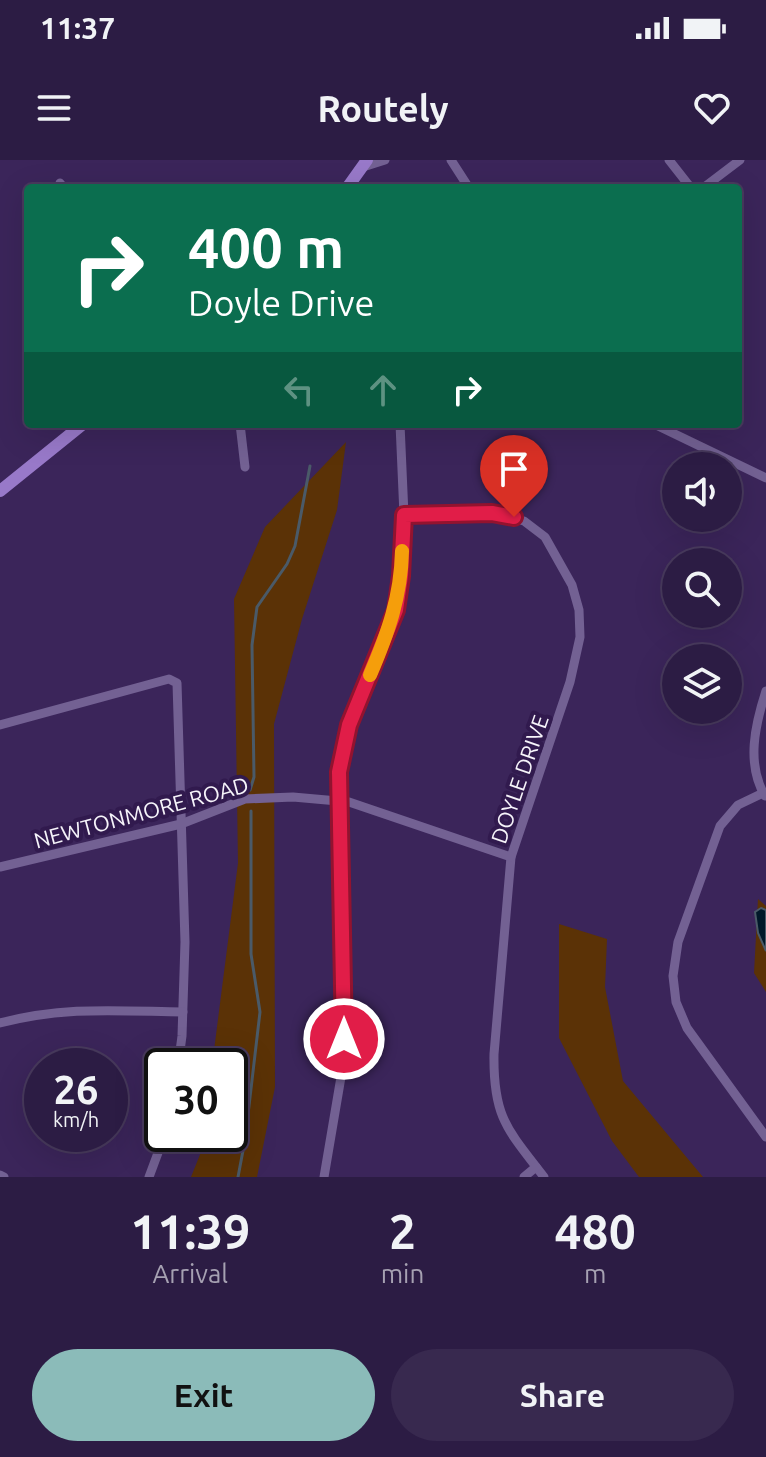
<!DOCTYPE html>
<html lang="en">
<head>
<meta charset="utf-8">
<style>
  :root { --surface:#2c1c44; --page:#38294f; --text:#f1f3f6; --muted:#a6a1b2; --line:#483a5d; --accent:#8bbbb9 }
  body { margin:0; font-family:Ubuntu,sans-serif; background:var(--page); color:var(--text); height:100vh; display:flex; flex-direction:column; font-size:30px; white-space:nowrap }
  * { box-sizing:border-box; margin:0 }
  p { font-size:26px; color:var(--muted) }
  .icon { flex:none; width:44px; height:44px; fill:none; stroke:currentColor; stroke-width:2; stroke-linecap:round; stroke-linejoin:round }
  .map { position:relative; height:1017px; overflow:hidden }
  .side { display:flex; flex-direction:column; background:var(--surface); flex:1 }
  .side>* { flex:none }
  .banner { position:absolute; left:24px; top:24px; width:718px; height:244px; border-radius:8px; box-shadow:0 8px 32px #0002,0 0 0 2px var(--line); background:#0b6e4f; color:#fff; overflow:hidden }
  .buttons { position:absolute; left:662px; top:292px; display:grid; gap:16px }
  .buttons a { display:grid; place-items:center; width:80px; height:80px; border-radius:50%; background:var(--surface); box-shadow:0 8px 32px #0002,0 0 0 2px var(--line); font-size:40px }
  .speed { position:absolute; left:24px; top:888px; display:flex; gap:16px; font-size:40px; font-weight:700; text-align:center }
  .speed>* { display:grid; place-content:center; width:104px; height:104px; border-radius:50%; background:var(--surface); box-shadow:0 8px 32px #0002,0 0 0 2px var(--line); line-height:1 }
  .speed small { font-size:20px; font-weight:400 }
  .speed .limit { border:4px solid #111; border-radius:12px; background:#fff; color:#111 }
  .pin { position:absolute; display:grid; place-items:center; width:68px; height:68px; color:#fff; margin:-82px -34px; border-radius:50% 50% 50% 0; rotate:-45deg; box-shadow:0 0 8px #0007 }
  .pin .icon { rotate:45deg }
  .me { position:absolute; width:88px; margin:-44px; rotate:0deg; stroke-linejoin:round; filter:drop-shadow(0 0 6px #0008) }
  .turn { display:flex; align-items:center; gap:28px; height:168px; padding:0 32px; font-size:36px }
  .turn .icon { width:104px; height:104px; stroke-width:2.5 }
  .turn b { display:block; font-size:56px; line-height:68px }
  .lanes { display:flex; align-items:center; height:76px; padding:0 32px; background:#0003; justify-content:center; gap:40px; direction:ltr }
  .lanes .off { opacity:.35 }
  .eta { display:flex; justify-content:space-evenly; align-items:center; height:136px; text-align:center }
  .eta b { font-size:48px; font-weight:700; line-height:56px }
  .primary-button { display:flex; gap:16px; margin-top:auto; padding:16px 32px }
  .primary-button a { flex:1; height:92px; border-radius:48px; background:var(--accent); color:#111; font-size:32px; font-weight:700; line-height:92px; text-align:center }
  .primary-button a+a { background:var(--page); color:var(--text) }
  .status { display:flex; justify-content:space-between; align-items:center; height:56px; padding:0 40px; background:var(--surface); direction:ltr }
  .status svg { height:22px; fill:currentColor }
  header { display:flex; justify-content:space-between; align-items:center; height:104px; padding:0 32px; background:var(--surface); font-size:36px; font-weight:700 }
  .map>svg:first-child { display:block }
  .green { fill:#5b3206 }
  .water { fill:#001829; stroke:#4a5a68; stroke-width:2 }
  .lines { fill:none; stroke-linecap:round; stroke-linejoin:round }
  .stream { stroke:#4a5a68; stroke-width:3 }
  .street { stroke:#736193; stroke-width:9 }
  .secondary { stroke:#9879c9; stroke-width:12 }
  .route-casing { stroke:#92132f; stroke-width:20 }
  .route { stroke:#e11d48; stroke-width:14 }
  .slow { stroke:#f59e0b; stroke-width:14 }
  .labels { text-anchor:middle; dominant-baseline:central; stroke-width:8; stroke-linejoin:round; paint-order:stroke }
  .street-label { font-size:22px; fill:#f6f4fa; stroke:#311a4e }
</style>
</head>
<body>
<div class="status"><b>11:37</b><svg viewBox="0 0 49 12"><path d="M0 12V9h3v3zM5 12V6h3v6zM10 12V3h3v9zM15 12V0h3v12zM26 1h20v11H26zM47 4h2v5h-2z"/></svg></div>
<header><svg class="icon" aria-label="menu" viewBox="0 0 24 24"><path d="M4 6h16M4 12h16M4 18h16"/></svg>Routely<svg class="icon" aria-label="heart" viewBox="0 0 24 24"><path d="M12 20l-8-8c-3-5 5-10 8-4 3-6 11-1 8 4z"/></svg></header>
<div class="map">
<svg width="766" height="1017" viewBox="0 0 766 1017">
  <rect width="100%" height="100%" fill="#3b255a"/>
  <g class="green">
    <path d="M346,282L337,350L302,459L274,564L275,927L257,1017H191L201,992L203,974H230V906H212L238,703L234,439L265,367Z"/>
    <path d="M758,739L766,746V832L754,813Z"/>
    <path d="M559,764L607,779L605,827L623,921L703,1017H639L612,981L559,878Z"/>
  </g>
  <path class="water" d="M761,748L766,750V791L758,773L755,752Z"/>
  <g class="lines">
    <g class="stream">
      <path d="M250,630L254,617L252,485L257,447L287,404L295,386L310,306"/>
      <path d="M238,1017L245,980L260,852L251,794V651"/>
    </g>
    <g class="street">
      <path d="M451,0L469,28"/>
      <path d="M669,0L691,28"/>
      <path d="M363,7L385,0"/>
      <path d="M60,23L64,28"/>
      <path d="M703,28L740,0"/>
      <path d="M240,264L245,307"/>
      <path d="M654,264L766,318"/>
      <path d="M404,355L492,353L524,361L545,377L572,425L579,450L580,477L570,522L511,697L494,894C493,957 507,969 544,1017"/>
      <path d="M0,565L169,519L177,523L185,782L182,876L178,906"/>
      <path d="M763,633L738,645L720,666L678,782L673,816L676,842L687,868L766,977"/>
      <path d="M765,636C746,604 755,565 766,531"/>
      <path d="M0,707L181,664L245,639L293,637L349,642L511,697"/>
      <path d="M0,863C65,846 117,851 183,852"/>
      <path d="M0,1015L4,1017"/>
      <path d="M149,1017L165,974"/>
      <path d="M324,1017L341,917L344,879L339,612L349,565L386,477L399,433L404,355L400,264"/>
      <path d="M524,1017L536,1007"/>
    </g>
    <g class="secondary">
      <path d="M347,28L367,0"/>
      <path d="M0,331L83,264"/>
    </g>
  </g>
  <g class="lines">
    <g class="route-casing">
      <path id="route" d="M344,879L339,612L349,565L396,450L401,416L404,355L492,353L514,357"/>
    </g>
    <use href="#route" class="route"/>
    <path class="slow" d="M370,515C388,473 401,437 402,391"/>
  </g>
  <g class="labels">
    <g class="street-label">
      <text transform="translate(519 619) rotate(-71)">DOYLE DRIVE</text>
      <text transform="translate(141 652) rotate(-15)">NEWTONMORE ROAD</text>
    </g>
  </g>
</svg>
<div class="buttons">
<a><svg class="icon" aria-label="sound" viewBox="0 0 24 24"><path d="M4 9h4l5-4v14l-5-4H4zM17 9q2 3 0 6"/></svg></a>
<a><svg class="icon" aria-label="search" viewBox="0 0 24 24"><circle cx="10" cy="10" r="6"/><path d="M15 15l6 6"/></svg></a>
<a><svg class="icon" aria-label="layers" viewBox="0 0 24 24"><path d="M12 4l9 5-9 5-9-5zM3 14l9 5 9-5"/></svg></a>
</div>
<div class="speed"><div>26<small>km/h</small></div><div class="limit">30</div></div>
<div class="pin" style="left:514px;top:357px;background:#d93025"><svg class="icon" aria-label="arrive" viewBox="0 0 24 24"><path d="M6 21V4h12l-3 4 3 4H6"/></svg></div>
<svg class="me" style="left:344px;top:879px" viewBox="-20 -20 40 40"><circle r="17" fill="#e11d48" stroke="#fff" stroke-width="3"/><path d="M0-11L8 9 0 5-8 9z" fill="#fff"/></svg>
<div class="banner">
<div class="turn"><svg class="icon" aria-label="right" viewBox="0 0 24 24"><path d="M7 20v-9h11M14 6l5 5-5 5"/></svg><div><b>400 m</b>Doyle Drive</div></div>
<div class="lanes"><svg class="icon off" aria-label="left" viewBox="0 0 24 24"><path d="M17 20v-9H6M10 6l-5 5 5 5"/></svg><svg class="icon off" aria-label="ahead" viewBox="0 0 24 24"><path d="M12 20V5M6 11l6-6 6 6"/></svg><svg class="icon" aria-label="right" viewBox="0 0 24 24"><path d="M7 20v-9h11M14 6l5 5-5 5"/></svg></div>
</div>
</div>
<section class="side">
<div class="eta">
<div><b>11:39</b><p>Arrival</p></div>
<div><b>2</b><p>min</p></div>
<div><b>480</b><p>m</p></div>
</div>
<div class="primary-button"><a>Exit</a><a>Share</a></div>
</section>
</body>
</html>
